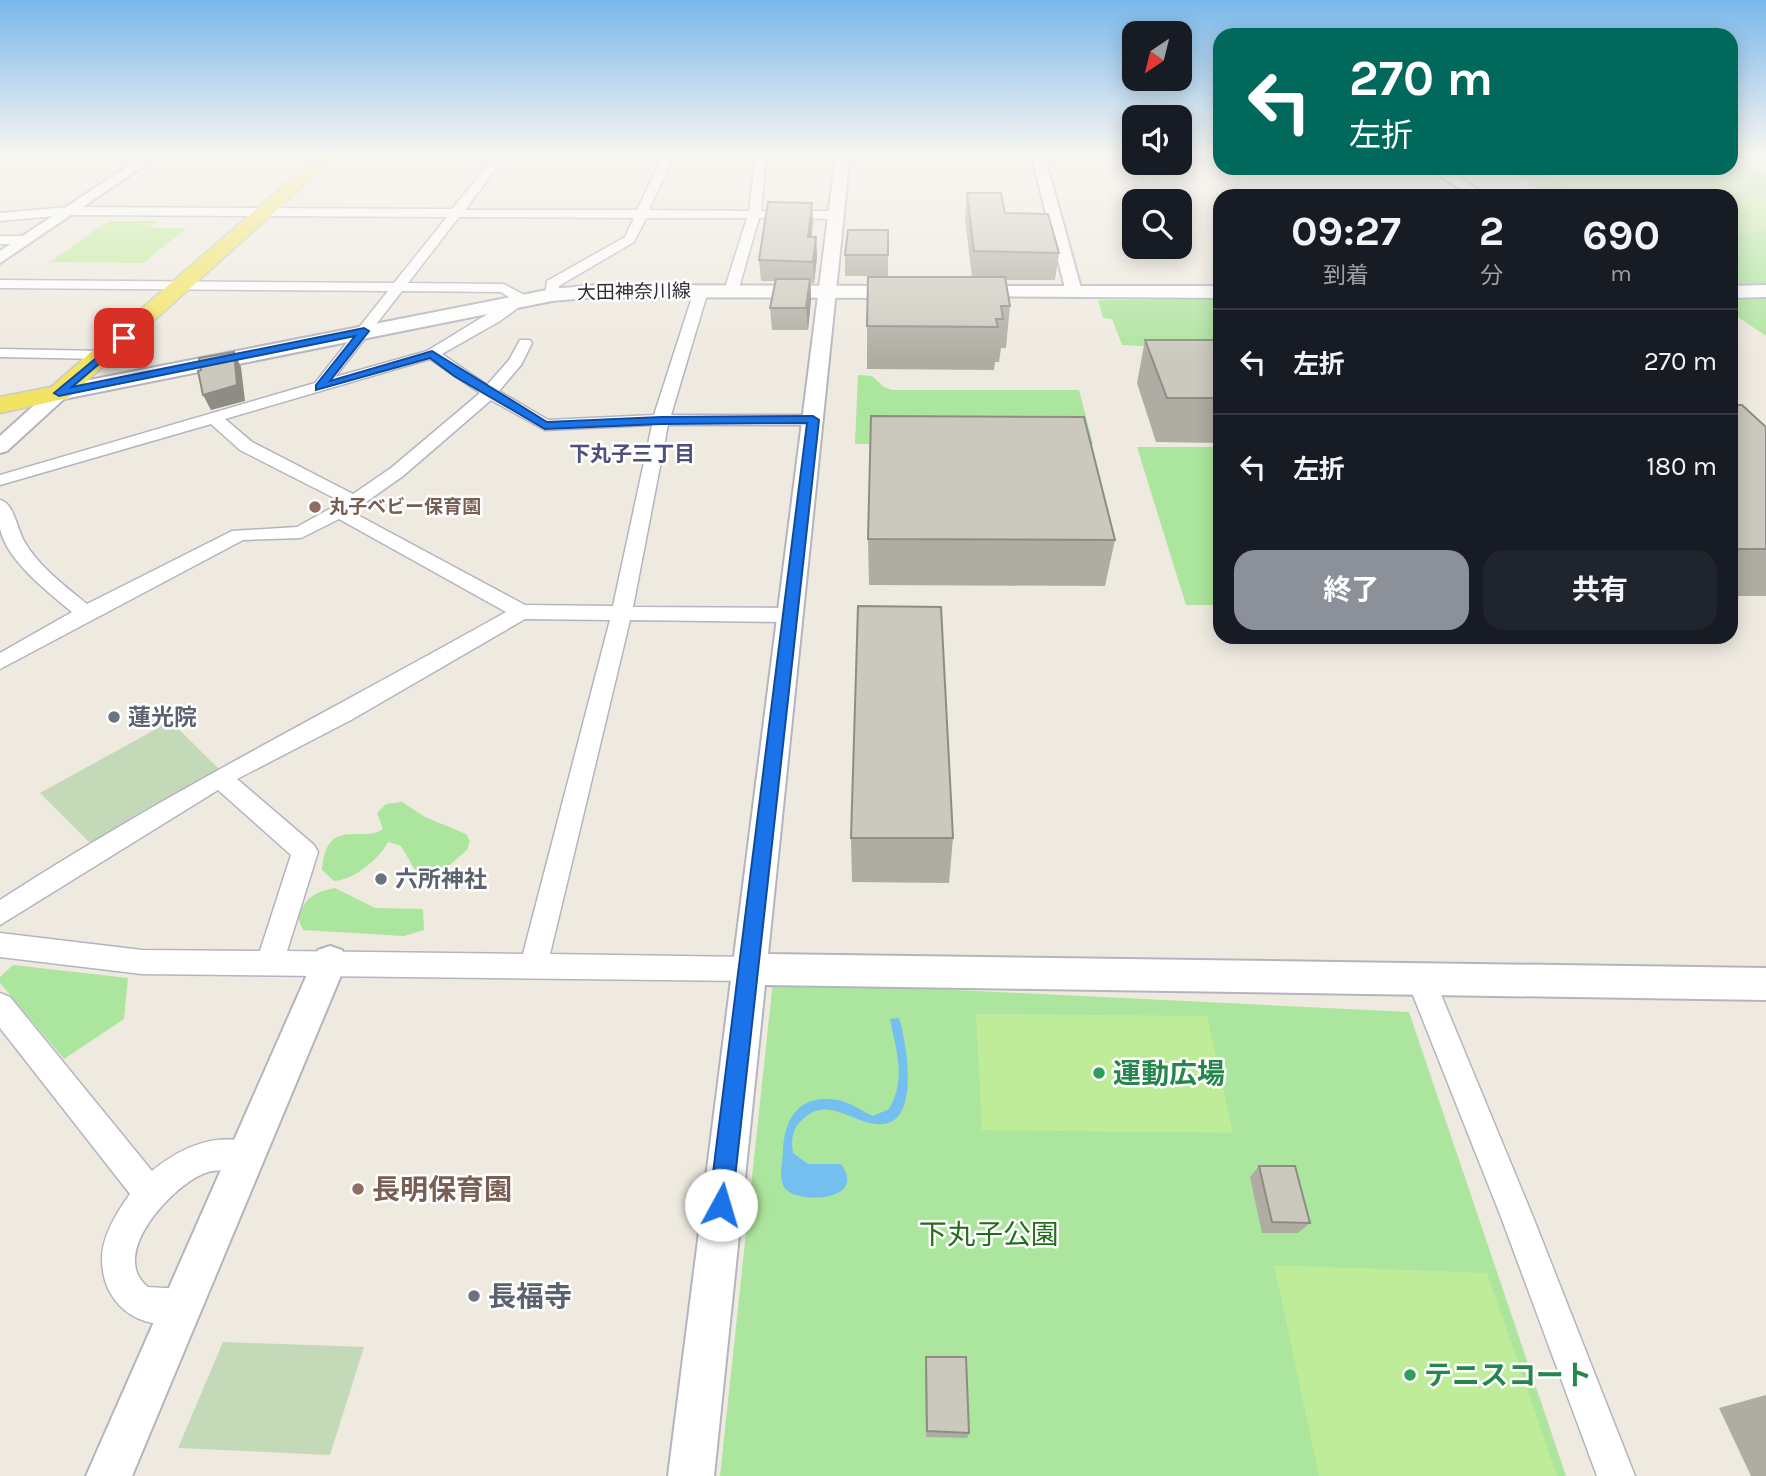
<!DOCTYPE html>
<html lang="ja">
<head>
<meta charset="utf-8">
<style>
  :root { --surface:#171b24; --page:#20242c; --text:#f1f3f6; --muted:#9ea1a6; --line:#363941; --accent:#8c9099 }
  body { margin:0; font-family:Karla,"Noto Sans JP",sans-serif; background:var(--page); color:var(--text); height:100vh; display:flex; flex-direction:column; font-size:26px; white-space:nowrap }
  * { box-sizing:border-box; margin:0 }
  p { font-size:23px; color:var(--muted) }
  .icon { flex:none; width:38px; height:38px; fill:none; stroke:currentColor; stroke-width:2; stroke-linecap:round; stroke-linejoin:round }
  .map { position:relative; flex:1; overflow:hidden }
  .details { position:absolute; left:1213px; top:189px; width:525px; height:455px; display:flex; flex-direction:column; background:var(--surface); border-radius:21px; box-shadow:0 4px 18px #0003 }
  .details>* { flex:none }
  .guide { position:absolute; left:1213px; top:28px; width:525px; height:147px; border-radius:21px; box-shadow:0 4px 18px #0003; background:#00695c; color:#fff; overflow:hidden }
  .needle { width:46px; rotate:215deg }
  .buttons { position:absolute; left:1122px; top:21px; display:grid; gap:14px }
  .buttons a { display:grid; place-items:center; width:70px; height:70px; border-radius:14px; background:var(--surface); box-shadow:0 4px 18px #0003; font-size:35px }
  .pin { position:absolute; display:grid; place-items:center; width:60px; height:60px; color:#fff; margin:-30px; border-radius:14px; box-shadow:0 4px 10px #0006 }
  .me { position:absolute; width:77px; margin:-38px; rotate:6deg; stroke-linejoin:round; filter:drop-shadow(0 0 5px #0008) }
  .turn { display:flex; align-items:center; gap:24px; height:147px; padding:0 21px; font-size:32px }
  .turn .icon { width:91px; height:91px; stroke-width:2.5 }
  .turn b { display:block; font-size:49px; line-height:60px }
  .eta { display:flex; justify-content:space-evenly; align-items:center; height:119px; text-align:center }
  .eta b { font-size:42px; font-weight:700; line-height:49px }
  .primary-button { display:flex; gap:14px; margin-top:auto; padding:14px 21px }
  .primary-button a { flex:1; height:80px; border-radius:21px; background:var(--accent); color:#fff; font-size:28px; font-weight:700; line-height:80px; text-align:center }
  .primary-button a+a { background:var(--page); color:var(--text) }
  ul { padding:0; list-style:none }
  li { display:flex; align-items:center; gap:21px; height:105px; padding:0 21px; border-top:2px solid var(--line) }
  li div { flex:1 }
  li b { display:block; font-size:26px }
  li em { font-style:normal }
  .map>svg:first-child { display:block }
  .green { fill:#ace59d }
  .cemetery { fill:#c3d9b7 }
  .pitch { fill:#beec99 }
  .water { fill:#74bff0 }
  .lines { fill:none; stroke-linecap:round; stroke-linejoin:round }
  .minor-casing { stroke:#b4b4c1; stroke-width:3 }
  .tertiary-casing { stroke:#b4b4c1; stroke-width:4 }
  .secondary-casing { stroke:#b4b4c1; stroke-width:4 }
  .primary-casing { stroke:#c9c9c9; stroke-width:3 }
  .minor { fill:#fff; fill-rule:evenodd }
  .tertiary { fill:#fff; fill-rule:evenodd }
  .secondary { fill:#fff; fill-rule:evenodd }
  .primary { fill:#f2e462; fill-rule:evenodd }
  .wall { fill:#afaca3 }
  .shaded-wall { fill:#8e8c85 }
  .building { fill:#cbc8be; stroke:#8e8c85; stroke-width:2 }
  .route { fill:#1a73e8; stroke:#114b97; stroke-width:2 }
  .education-dot { fill:#8d6e63; stroke:#fff; stroke-width:2.5 }
  .worship-dot { fill:#6b7280; stroke:#fff; stroke-width:2.5 }
  .leisure-dot { fill:#2e9e5b; stroke:#fff; stroke-width:2.5 }
  .labels { text-anchor:middle; dominant-baseline:central; stroke-width:5; stroke-linejoin:round; paint-order:stroke }
  .far-street-label { font-size:19px; fill:#2e2e2e; stroke:#fff }
  .far-education-label { font-size:19px; font-weight:bold; fill:#785e54; stroke:#fff; text-anchor:start }
  .far-neighbourhood-label { font-size:21px; font-weight:bold; fill:#4d4f7f; stroke:#fff }
  .worship-label { font-size:23px; font-weight:bold; fill:#5b616d; stroke:#fff; text-anchor:start }
  .near-leisure-label { font-size:28px; font-weight:bold; fill:#27864d; stroke:#fff; text-anchor:start }
  .near-education-label { font-size:28px; font-weight:bold; fill:#785e54; stroke:#fff; text-anchor:start }
  .near-park-label { font-size:28px; fill:#216d1b; stroke:#fff }
  .near-worship-label { font-size:28px; font-weight:bold; fill:#5b616d; stroke:#fff; text-anchor:start }
</style>
</head>
<body>
<div class="map">
<svg width="1766" height="1476" viewBox="0 0 1766 1476">
  <rect width="100%" height="100%" fill="#efeae0"/>
  <g class="green">
    <path d="M1731,158L1766,173V336L1731,312V196H1551L1504,168H1731Z"/>
    <path d="M1098,300H1220V350L1122,345L1112,319L1103,318Z"/>
    <path d="M858,375L872,376L884,387L892,390H1079L1093,444H855Z"/>
    <path d="M1137,447H1220V605H1186Z"/>
    <path d="M402,802L425,817L466,834L470,841L467,850L429,883L422,882L401,846L388,842C379,859 354,880 334,881L322,870C326,815 363,844 383,829L377,813L386,804Z"/>
    <path d="M335,888L375,908L423,909L424,930L404,936L303,930L298,918C305,897 315,892 335,888Z"/>
    <path d="M13,965L128,978L124,1019L64,1059L0,983V977Z"/>
    <path d="M773,981L1409,1012L1566,1476H720Z"/>
  </g>
  <g class="cemetery">
    <path d="M163,714L220,770L91,844L40,793L158,728L152,721Z"/>
    <path d="M223,1342L364,1347L330,1455L178,1448Z"/>
  </g>
  <g class="pitch">
    <path d="M1535,168H1700L1752,193L1584,196Z"/>
    <path d="M1766,198V231L1731,234V199Z"/>
    <path d="M108,221H157L149,228H187L143,263L50,262Z"/>
    <path d="M976,1014L1207,1016L1233,1133L982,1130Z"/>
    <path d="M1274,1265L1487,1273L1557,1476H1319Z"/>
  </g>
  <path class="water" d="M899,1018C906,1040 921,1121 883,1124C855,1127 830,1094 803,1119C792,1129 791,1139 793,1153L808,1164H841C869,1202 795,1205 784,1187C778,1177 783,1161 783,1150C785,1116 800,1094 838,1100C849,1102 862,1111 873,1116L889,1109C907,1079 896,1051 890,1019Z"/>
  <g class="lines">
    <g class="minor-casing">
      <g id="minor">
        <path d="M497,154H507L465,210H637L664,154H674L649,210L749,211L756,154H766L761,211H836L842,215L836,219L759,218L738,291L731,295L724,291L747,218H646L634,242L559,286V295L552,299L545,295L547,281L625,237L634,218L459,217L408,283L504,284L526,296V302L500,321L442,354L487,385L509,360L520,340H530L532,343L521,365L499,391L548,420L654,415L694,291L706,288L708,291L671,415H813L821,420L813,425H668L633,607L791,608L801,615L791,622L630,620L550,954L747,957L757,960L761,969L757,978L747,981L142,974L0,957V933L142,950L260,951L291,855L218,790L0,925V900C163,794 336,708 506,612L339,519L301,538L243,540L0,669V653L72,612C49,593 5,559 0,528C0,519 0,509 0,500C14,503 17,529 24,541C39,567 65,586 87,604L232,531L297,527L342,502L240,450L211,424L0,485V475L315,383L388,291L0,288V280L394,283L447,217L68,215L0,221V213L68,207L452,209ZM402,291L501,292L512,299L427,351L335,377ZM430,359L480,393L391,468L353,494L252,442L225,419ZM491,400L545,430L652,425L613,606L525,605L352,512L403,476ZM525,619L610,620L523,954L287,951L318,852L314,845L237,779L351,720Z"/>
        <path d="M0,236H26L32,240L26,244H0Z"/>
        <path d="M0,349L105,351L112,355L105,359L0,357Z"/>
        <path d="M1421,967L1431,971L1435,980L1533,1217L1635,1476H1597L1501,1217L1407,980L1411,971Z"/>
        <path d="M0,993L10,997L152,1171C182,1146 220,1130 258,1146L263,1157L258,1168C241,1175 223,1166 205,1173C173,1185 107,1255 148,1287L182,1289L194,1294L199,1306L194,1318C149,1337 102,1310 102,1259C102,1236 117,1212 130,1194L0,1028Z"/>
      </g>
    </g>
    <g class="tertiary-casing">
      <g id="tertiary">
        <path d="M146,154H161L0,263V251Z"/>
        <path d="M836,154H850L768,954L1766,968V1000L765,985L714,1476H668Z"/>
        <path d="M1031,154H1044L1082,292L1080,296H1068L1066,292Z"/>
        <path d="M1428,168H1444L1488,196H1471Z"/>
        <path d="M59,387L69,393L66,397L7,451L0,453V436L52,389Z"/>
        <path d="M330,946L342,950L347,961L132,1476H86L313,961L318,950Z"/>
      </g>
    </g>
    <g class="secondary-casing">
      <g id="secondary">
        <path d="M597,285L911,286L921,292L911,298L597,297L552,301L59,400L48,393L59,386L552,289Z"/>
        <path d="M1766,285V297L1731,298V286Z"/>
        <path d="M961,286H1220V298L954,296L951,292L954,288Z"/>
      </g>
    </g>
    <g class="primary-casing">
      <path id="primary" d="M320,154H339L68,398L0,413V397L51,387Z"/>
    </g>
    <use href="#minor" class="minor"/>
    <use href="#tertiary" class="tertiary"/>
    <use href="#secondary" class="secondary"/>
    <use href="#primary" class="primary"/>
  </g>
  <g class="wall">
    <path d="M967,193L1005,213L1059,253L1055,280H1005L1010,306L1006,348H1001L999,362H995L994,370L867,369V326L972,277L965,219Z"/>
    <path d="M813,222L811,237H816L817,257L814,283H811V300L808,330H772L770,308L775,281H761L759,260Z"/>
    <path d="M888,230V276H845V255Z"/>
    <path d="M1145,340H1220V443L1156,442L1137,383Z"/>
    <path d="M1731,405L1766,427V596H1731Z"/>
    <path d="M868,539L1115,540L1105,586L869,585Z"/>
    <path d="M851,838H953L949,883L852,882Z"/>
    <path d="M1259,1166L1310,1223L1298,1233H1262L1250,1177Z"/>
    <path d="M926,1357L969,1433L967,1438L926,1437L925,1364Z"/>
    <path d="M1766,1395V1476H1751L1719,1408Z"/>
  </g>
  <g class="shaded-wall">
    <path d="M812,203L813,222L809,257L808,237Z"/>
    <path d="M816,237L817,257L814,283L813,262Z"/>
    <path d="M810,279L811,300L808,330L806,308Z"/>
    <path d="M234,352L241,367L245,401L211,410L203,395Z"/>
  </g>
  <g class="building">
    <path d="M967,193H1001L1005,213L1048,214L1059,253L974,251Z"/>
    <path d="M768,202L812,203L808,237H816L813,262L759,260Z"/>
    <path d="M848,230H888V255H845Z"/>
    <path d="M868,277H1005L1010,306H1001L1003,319H996L998,327L867,326Z"/>
    <path d="M776,279H810L806,308H770Z"/>
    <path d="M1145,340H1220V398H1167Z"/>
    <path d="M234,352L237,385L203,395L198,371L201,370L199,358Z"/>
    <path d="M1731,405H1742L1766,427V549H1731Z"/>
    <path d="M871,416L1084,417L1115,540L868,539Z"/>
    <path d="M858,606L941,607L953,838H851Z"/>
    <path d="M1259,1166H1295L1310,1223L1272,1222Z"/>
    <path d="M926,1357H966L969,1433L927,1431Z"/>
  </g>
  <linearGradient id="sky" x2="0" y2="1"><stop stop-color="#79b8eb"/><stop offset="0.43" stop-color="#f8f6f1"/><stop offset="1" stop-color="#f8f6f1" stop-opacity="0"/></linearGradient>
  <rect width="1766" height="360" fill="url(#sky)"/>
  <path class="route" d="M364,328L369,331L330,381L432,351L547,422L661,417L813,416L819,420L732,1205L729,1213L721,1216L713,1213L709,1205L807,423L661,424L545,429L454,376L430,358L316,390V385L355,336L59,396L54,393L124,335L127,340L72,387Z"/>
  <g class="education-dot">
    <circle cx="315" cy="507" r="7"/>
    <circle cx="358" cy="1189" r="7"/>
  </g>
  <g class="worship-dot">
    <circle cx="114" cy="717" r="7"/>
    <circle cx="381" cy="879" r="7"/>
    <circle cx="474" cy="1296" r="7"/>
  </g>
  <g class="leisure-dot">
    <circle cx="1099" cy="1073" r="7"/>
    <circle cx="1410" cy="1375" r="7"/>
  </g>
  <g class="labels">
    <g class="far-street-label">
      <text transform="translate(634 292) rotate(-1)">大田神奈川線</text>
    </g>
    <g class="far-education-label">
      <text x="329" y="507">丸子ベビー保育園</text>
    </g>
    <g class="far-neighbourhood-label">
      <text x="632" y="454">下丸子三丁目</text>
    </g>
    <g class="worship-label">
      <text x="128" y="717">蓮光院</text>
      <text x="395" y="879">六所神社</text>
    </g>
    <g class="near-leisure-label">
      <text x="1113" y="1073">運動広場</text>
      <text x="1424" y="1375">テニスコート</text>
    </g>
    <g class="near-education-label">
      <text x="372" y="1189">長明保育園</text>
    </g>
    <g class="near-park-label">
      <text x="989" y="1234">下丸子公園</text>
    </g>
    <g class="near-worship-label">
      <text x="488" y="1296">長福寺</text>
    </g>
  </g>
</svg>
<div class="buttons">
<a><svg class="needle" viewBox="-14 -14 28 28"><path d="M0-13l5 13h-10z" fill="#e53935"/><path d="M0 13l5-13h-10z" fill="#9ea1a6"/></svg></a>
<a><svg class="icon" aria-label="sound" viewBox="0 0 24 24"><path d="M4 9h4l5-4v14l-5-4H4zM17 9q2 3 0 6"/></svg></a>
<a><svg class="icon" aria-label="search" viewBox="0 0 24 24"><circle cx="10" cy="10" r="6"/><path d="M15 15l6 6"/></svg></a>
</div>
<div class="pin" style="left:124px;top:338px;background:#d93025"><svg class="icon" aria-label="arrive" viewBox="0 0 24 24"><path d="M6 21V4h12l-3 4 3 4H6"/></svg></div>
<svg class="me" style="left:721px;top:1205px" viewBox="-20 -20 40 40"><circle r="19" fill="#fff"/><path d="M0-13L10 11 0 6-10 11z" fill="#1a73e8"/></svg>
<div class="guide">
<div class="turn"><svg class="icon" aria-label="left" viewBox="0 0 24 24"><path d="M17 20v-9H6M10 6l-5 5 5 5"/></svg><div><b>270 m</b>左折</div></div>
</div>
<section class="details">
<div class="eta">
<div><b>09:27</b><p>到着</p></div>
<div><b>2</b><p>分</p></div>
<div><b>690</b><p>m</p></div>
</div>
<ul>
<li><svg class="icon" aria-label="left" viewBox="0 0 24 24"><path d="M17 20v-9H6M10 6l-5 5 5 5"/></svg><div><b>左折</b></div><em>270 m</em></li>
<li><svg class="icon" aria-label="left" viewBox="0 0 24 24"><path d="M17 20v-9H6M10 6l-5 5 5 5"/></svg><div><b>左折</b></div><em>180 m</em></li>
</ul>
<div class="primary-button"><a>終了</a><a>共有</a></div>
</section>
</div>
</body>
</html>
